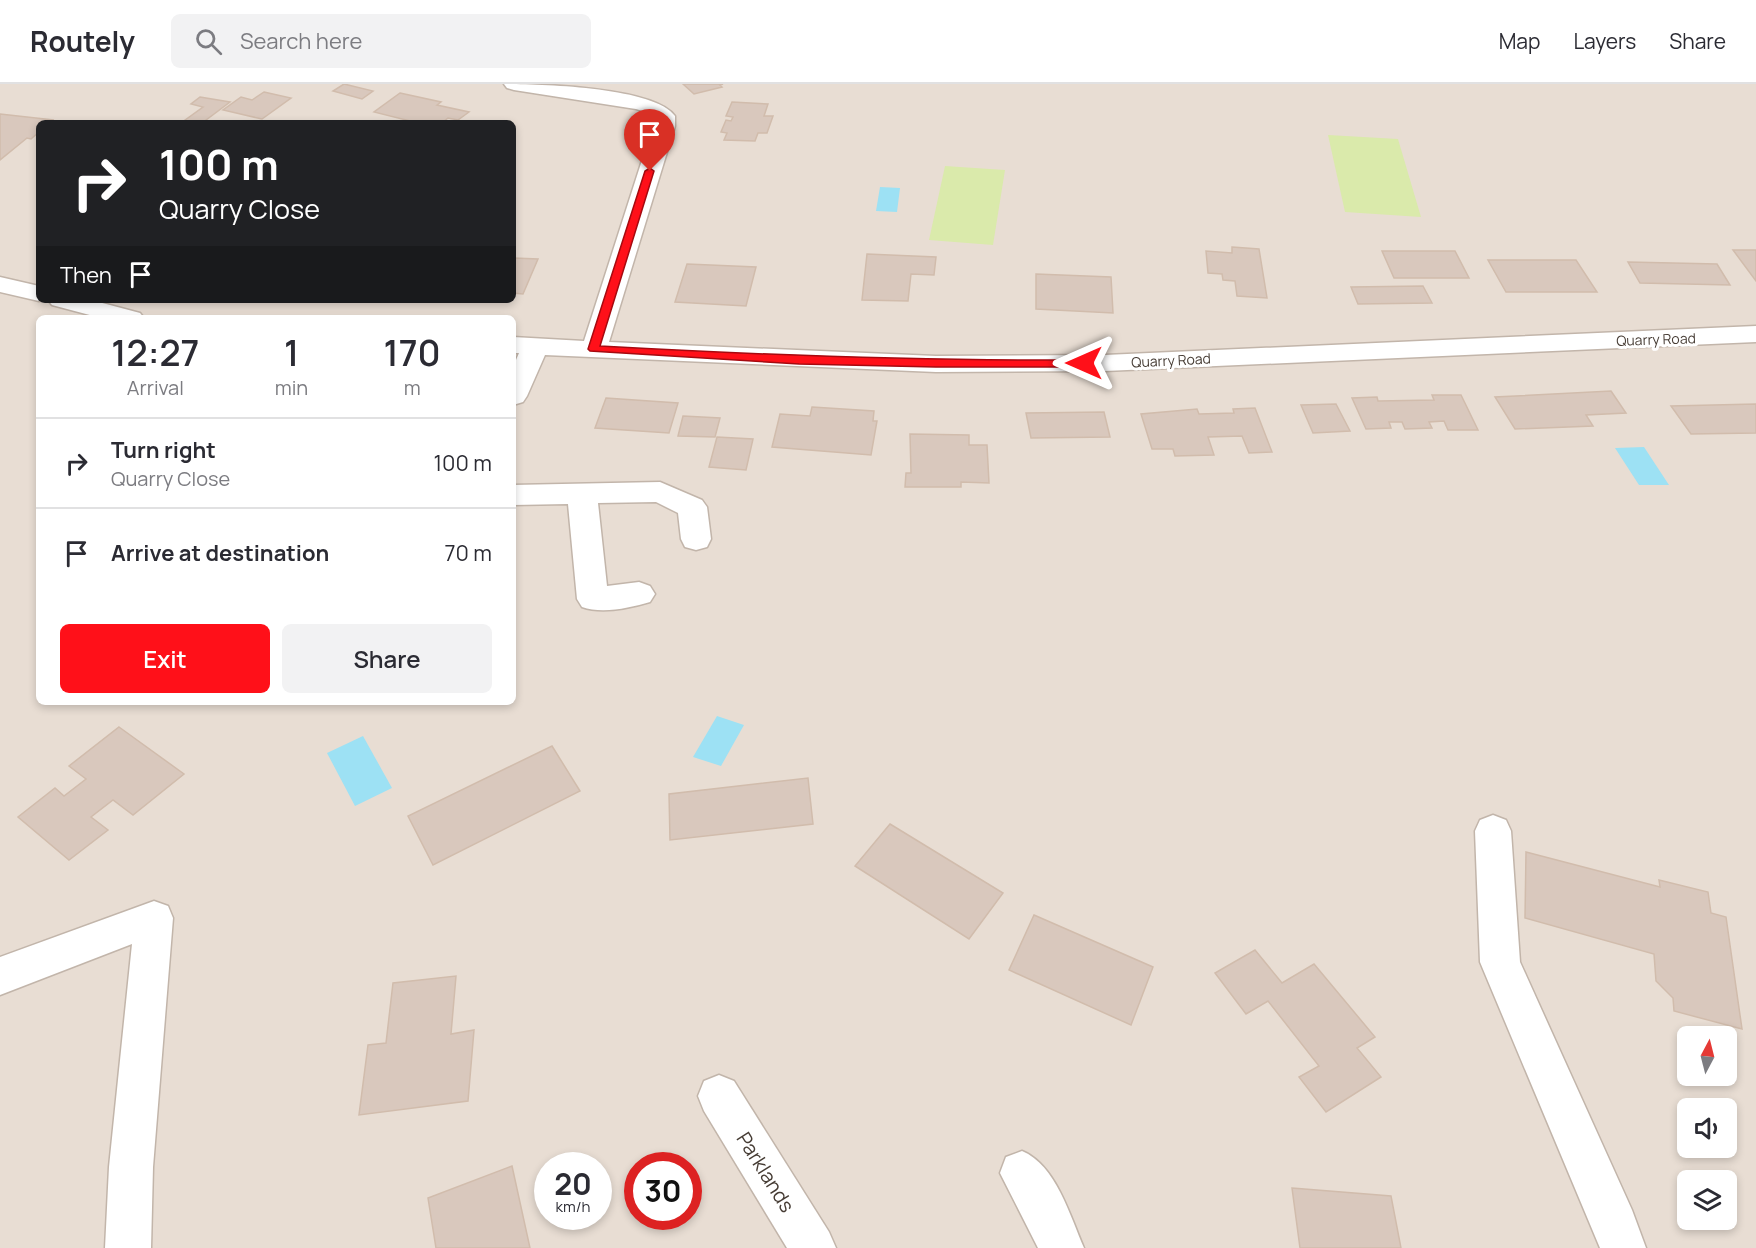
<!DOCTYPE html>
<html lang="en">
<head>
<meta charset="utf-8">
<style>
  :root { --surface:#fff; --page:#f2f2f3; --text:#2b2b33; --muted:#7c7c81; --line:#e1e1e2; --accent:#ff1019 }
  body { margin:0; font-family:Manrope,sans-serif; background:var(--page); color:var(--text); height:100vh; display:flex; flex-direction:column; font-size:22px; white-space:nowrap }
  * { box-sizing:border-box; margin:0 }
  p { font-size:20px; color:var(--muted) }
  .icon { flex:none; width:33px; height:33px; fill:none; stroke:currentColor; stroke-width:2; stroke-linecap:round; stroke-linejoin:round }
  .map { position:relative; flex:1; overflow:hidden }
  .side { position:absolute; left:36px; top:231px; width:480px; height:390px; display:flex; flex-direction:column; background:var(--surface); border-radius:9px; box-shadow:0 3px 9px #0003 }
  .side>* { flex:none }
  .guide { position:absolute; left:36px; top:36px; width:480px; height:183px; border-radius:9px; box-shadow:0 3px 9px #0003; background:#202124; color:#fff; overflow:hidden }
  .needle { width:39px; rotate:7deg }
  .buttons { position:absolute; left:1677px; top:942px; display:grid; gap:12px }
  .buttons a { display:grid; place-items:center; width:60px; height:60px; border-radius:9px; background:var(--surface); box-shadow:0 3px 9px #0003; font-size:30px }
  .speed { position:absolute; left:534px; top:1068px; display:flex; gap:12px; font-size:30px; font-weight:700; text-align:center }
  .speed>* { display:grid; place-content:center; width:78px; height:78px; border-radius:50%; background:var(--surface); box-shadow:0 3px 9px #0003; line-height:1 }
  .speed small { font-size:15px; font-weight:400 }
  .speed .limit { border:9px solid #d22; background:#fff; color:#111 }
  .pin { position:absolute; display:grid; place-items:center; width:51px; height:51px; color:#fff; margin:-62px -26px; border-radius:50% 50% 50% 0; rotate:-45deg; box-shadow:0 0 6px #0007 }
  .pin .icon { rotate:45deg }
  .me { position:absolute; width:66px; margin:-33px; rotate:270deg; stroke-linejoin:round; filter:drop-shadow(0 0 4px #0008) }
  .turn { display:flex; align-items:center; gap:21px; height:126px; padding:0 24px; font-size:27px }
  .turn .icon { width:78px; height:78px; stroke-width:2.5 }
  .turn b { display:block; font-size:42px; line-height:51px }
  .then { display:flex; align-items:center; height:57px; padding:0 24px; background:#0003; gap:12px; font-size:22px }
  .eta { display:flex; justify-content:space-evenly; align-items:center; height:102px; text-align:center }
  .eta b { font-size:36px; font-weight:600; line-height:42px }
  .cta { display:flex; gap:12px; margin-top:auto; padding:12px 24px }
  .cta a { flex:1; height:69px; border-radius:9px; background:var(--accent); color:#fff; font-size:24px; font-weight:600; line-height:69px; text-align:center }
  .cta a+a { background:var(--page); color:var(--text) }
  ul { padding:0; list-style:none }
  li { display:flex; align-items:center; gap:18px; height:90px; padding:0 24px; border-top:2px solid var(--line) }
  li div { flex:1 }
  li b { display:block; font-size:22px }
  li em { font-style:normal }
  header { display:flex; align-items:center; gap:36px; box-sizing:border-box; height:84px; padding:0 30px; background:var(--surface); border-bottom:2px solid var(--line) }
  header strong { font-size:28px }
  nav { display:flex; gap:33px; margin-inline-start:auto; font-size:21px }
  .search { width:420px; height:54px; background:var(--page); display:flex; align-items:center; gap:15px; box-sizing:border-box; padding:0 21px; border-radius:9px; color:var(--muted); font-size:22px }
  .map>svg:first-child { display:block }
  .residential { fill:#e8ddd3; fill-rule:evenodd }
  .green { fill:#daeaab }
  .water { fill:#9de1f4 }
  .building { fill:#d9c8bd; stroke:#d1bcac; stroke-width:1.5 }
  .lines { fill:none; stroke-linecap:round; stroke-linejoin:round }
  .minor-casing { stroke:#c2b5aa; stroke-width:3 }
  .minor { fill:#fff; fill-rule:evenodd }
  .route { fill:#ff1019; stroke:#a60a10; stroke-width:1.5 }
  .labels { text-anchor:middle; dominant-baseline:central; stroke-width:6; stroke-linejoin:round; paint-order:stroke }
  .far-street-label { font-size:14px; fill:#463c34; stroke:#fff }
  .near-street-label { font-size:20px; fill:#463c34; stroke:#fff }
</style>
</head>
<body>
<header>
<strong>Routely</strong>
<div class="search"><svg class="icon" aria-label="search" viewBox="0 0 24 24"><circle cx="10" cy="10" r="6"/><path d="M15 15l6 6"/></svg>Search here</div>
<nav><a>Map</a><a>Layers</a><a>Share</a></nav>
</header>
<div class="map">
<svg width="1756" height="1164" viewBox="0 0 1756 1164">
  <rect width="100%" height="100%" fill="#f4ece5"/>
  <path class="residential" d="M0,0H1756V1164H0ZM39,39H513V216H39ZM39,234H513V618H39ZM1688,952H1726V992H1688ZM1688,1024H1726V1064H1688ZM548,1082H598V1132H548ZM638,1082H688V1132H638ZM1688,1096H1726V1136H1688Z"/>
  <g class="green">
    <path d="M1328,51L1398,55L1421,133L1345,128Z"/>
    <path d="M945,82L1005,86L993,161L929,156Z"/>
  </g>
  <g class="water">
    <path d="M880,103L900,104L897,128L876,127Z"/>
    <path d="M1644,363L1669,401H1639L1615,364Z"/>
    <path d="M717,632L744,641L721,682L693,673Z"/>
    <path d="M363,652L392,704L355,722L327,669Z"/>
  </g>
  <g class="building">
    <path d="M344,0L373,7L362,15L333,7Z"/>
    <path d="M683,0H723L720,1L722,3L694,10Z"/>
    <path d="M264,8L291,14L262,35L223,26L241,13L252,16Z"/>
    <path d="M400,9L441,18L437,21L469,28L458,36L448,34L443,38L418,39L374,28Z"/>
    <path d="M200,13L230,18L202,39H181L203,23L191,20Z"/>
    <path d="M732,18L768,20L764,32H773L767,49H758L755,57L724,56L727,49L721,48L726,36L731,37L733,33L726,32Z"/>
    <path d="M0,30L54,36L39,39V48L31,55L27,54L0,76Z"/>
    <path d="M1232,163L1259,165L1267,214L1237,212L1235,197L1223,196L1222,190L1208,189L1206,167L1232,169Z"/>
    <path d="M1733,166H1756V197Z"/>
    <path d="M1382,167H1455L1469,194H1394Z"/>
    <path d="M867,170L936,173L934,191L911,190L908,217L862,216Z"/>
    <path d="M513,174L538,175L523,210L513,209Z"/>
    <path d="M1488,176H1576L1597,208H1506Z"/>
    <path d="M1628,178L1717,180L1730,201L1640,199Z"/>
    <path d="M687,180L756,183L746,222L675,218Z"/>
    <path d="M1036,190L1111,193L1113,229L1036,225Z"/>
    <path d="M1423,202L1432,219L1358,220L1351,203Z"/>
    <path d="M1611,307L1626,329L1586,331L1593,342L1515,345L1495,313Z"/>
    <path d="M1432,311H1461L1478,346H1448L1444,337L1429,338L1432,344L1405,345L1402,338H1389L1391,344L1366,345L1352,314L1377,313L1378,317L1434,316Z"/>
    <path d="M606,314L678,319L669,349L595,344Z"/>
    <path d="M1336,320L1350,347L1313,349L1301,321Z"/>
    <path d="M1756,320V349L1691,350L1671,322Z"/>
    <path d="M812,323L874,327L873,337H877L871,371L772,363L780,330L810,332Z"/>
    <path d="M1255,324L1272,368L1249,369L1242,352L1208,353L1214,371L1175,372L1173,365H1152L1141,330L1197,325L1199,330L1234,329L1233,325Z"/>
    <path d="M1104,328L1110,353L1031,354L1026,329Z"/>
    <path d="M683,332L720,334L715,353L678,352Z"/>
    <path d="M910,350L969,351V361H987L989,399L961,398V403H905L906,389H911Z"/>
    <path d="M717,353L753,355L746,386L709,383Z"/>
    <path d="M119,643L184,690L133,731L113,716L91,733L108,746L69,776L18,733L55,704L64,712L86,695L69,682Z"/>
    <path d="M552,662L580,707L433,781L408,732Z"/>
    <path d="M808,694L813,740L670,756L669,710Z"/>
    <path d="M890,740L1003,809L969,855L855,782Z"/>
    <path d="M1526,768L1660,803L1659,796L1708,808L1711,829L1726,833L1742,945L1674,927L1673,914L1656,897L1654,870L1525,834Z"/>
    <path d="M1034,831L1153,883L1131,941L1009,886Z"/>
    <path d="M1255,866L1282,899L1314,880L1375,953L1357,964L1381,993L1326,1028L1299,993L1319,982L1268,917L1246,930L1215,889Z"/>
    <path d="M456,892L451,950L474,946L468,1017L359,1031L368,961L386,959L393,899Z"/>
    <path d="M512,1082L530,1164H436L428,1114Z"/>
    <path d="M1292,1104L1391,1112L1401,1164H1300Z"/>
  </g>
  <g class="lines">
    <g class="minor-casing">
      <g id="minor">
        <path d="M504,0C539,0 655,3 675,32V42L609,258L936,272L1105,271L1756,242V258L1105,287L936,288L545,271L527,312L523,318L513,321V283L519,269H513V253L584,257L653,42V34L646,28L636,25L514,6L507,4Z"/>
        <path d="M0,193L39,202V216H45L39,217L0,208Z"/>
        <path d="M48,216H91L140,229L144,234H101L52,221Z"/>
        <path d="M660,398L702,416L707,423L711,455L707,463L696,466L685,463L681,455L678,429L656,418L598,419L607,502L639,498L650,502L655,510L650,518C630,524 602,530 582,523L577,515L568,420L513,421V401Z"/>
        <path d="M1493,731L1506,736L1511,747L1520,878L1632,1126L1646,1164H1600L1480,878L1475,747L1480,736Z"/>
        <path d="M154,817L168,822L173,834L153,1083L151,1164H105L109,1083L132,860L0,911V873Z"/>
        <path d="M719,991L734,997L829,1148L836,1164H787L704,1027L698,1012L704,997Z"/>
        <path d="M1022,1067C1056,1081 1070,1132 1084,1164H1038L1000,1089L1006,1073Z"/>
      </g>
    </g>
    <use href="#minor" class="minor"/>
  </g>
  <path class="route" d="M650,84L654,87L600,262C762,271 922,277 1084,276L1089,279L1084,283H936L799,280L590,267L588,265L645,87Z"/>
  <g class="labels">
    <g class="far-street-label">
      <text transform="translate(1656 255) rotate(-2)">Quarry Road</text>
      <text transform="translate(1171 276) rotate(-3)">Quarry Road</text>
    </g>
    <g class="near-street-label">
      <text transform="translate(766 1088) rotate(58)">Parklands</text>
    </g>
  </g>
</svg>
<div class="buttons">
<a><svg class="needle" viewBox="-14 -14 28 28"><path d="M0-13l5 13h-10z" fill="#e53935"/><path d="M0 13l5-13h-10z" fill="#7c7c81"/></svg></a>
<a><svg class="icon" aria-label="sound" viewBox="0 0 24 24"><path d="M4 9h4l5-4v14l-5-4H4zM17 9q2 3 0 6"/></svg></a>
<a><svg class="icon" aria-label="layers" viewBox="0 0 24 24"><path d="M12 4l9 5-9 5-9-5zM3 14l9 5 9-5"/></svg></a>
</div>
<div class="speed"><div>20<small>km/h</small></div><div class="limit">30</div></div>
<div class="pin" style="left:650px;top:87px;background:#d93025"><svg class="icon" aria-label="arrive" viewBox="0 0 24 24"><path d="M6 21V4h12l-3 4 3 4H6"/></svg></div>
<svg class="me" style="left:1084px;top:279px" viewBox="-20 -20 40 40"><path d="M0-17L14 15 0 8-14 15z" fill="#ff1019" stroke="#fff" stroke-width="4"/></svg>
<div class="guide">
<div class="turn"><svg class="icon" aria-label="right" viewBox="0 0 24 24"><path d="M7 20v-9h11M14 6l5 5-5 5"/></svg><div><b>100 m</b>Quarry Close</div></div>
<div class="then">Then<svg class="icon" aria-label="arrive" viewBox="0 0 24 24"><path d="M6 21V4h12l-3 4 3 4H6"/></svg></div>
</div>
<section class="side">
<div class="eta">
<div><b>12:27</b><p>Arrival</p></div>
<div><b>1</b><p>min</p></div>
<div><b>170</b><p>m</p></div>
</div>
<ul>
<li><svg class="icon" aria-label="right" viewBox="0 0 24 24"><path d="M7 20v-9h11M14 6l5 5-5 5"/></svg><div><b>Turn right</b><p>Quarry Close</p></div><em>100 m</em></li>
<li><svg class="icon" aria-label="arrive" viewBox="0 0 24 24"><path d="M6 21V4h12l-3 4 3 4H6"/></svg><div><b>Arrive at destination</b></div><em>70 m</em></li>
</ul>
<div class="cta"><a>Exit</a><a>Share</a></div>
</section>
</div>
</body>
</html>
